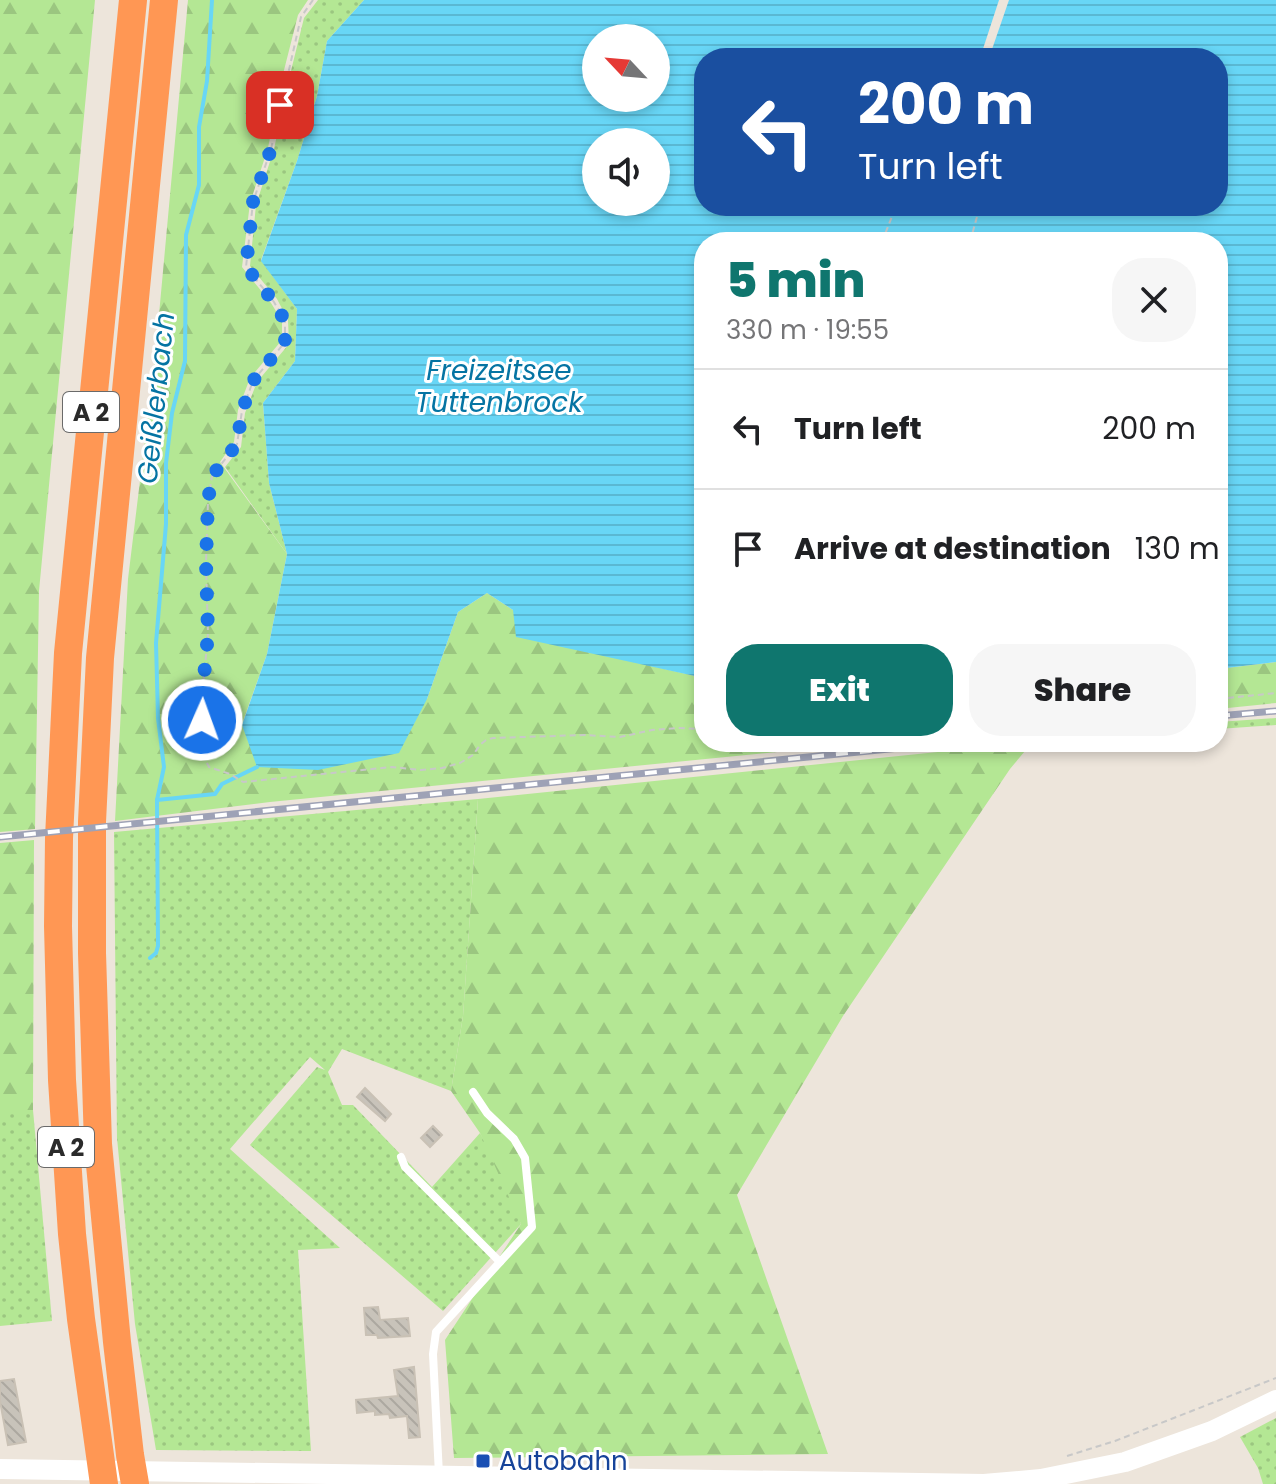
<!DOCTYPE html>
<html lang="en">
<head>
<meta charset="utf-8">
<style>
  :root { --surface:#fff; --page:#f6f6f6; --text:#202124; --muted:#757577; --line:#e0e0e0; --accent:#0f766e }
  body { margin:0; font-family:Poppins,sans-serif; background:var(--page); color:var(--text); height:100vh; display:flex; flex-direction:column; font-size:30px; white-space:nowrap }
  * { box-sizing:border-box; margin:0 }
  p { font-size:26px; color:var(--muted) }
  .icon { flex:none; width:44px; height:44px; fill:none; stroke:currentColor; stroke-width:2; stroke-linecap:round; stroke-linejoin:round }
  .map { position:relative; flex:1; overflow:hidden }
  .side { position:absolute; left:694px; top:232px; width:534px; height:520px; display:flex; flex-direction:column; background:var(--surface); border-radius:32px; box-shadow:0 4px 12px #0003 }
  .side>* { flex:none }
  .guide { position:absolute; left:694px; top:48px; width:534px; height:168px; border-radius:32px; box-shadow:0 4px 12px #0003; background:#1a4fa0; color:#fff; overflow:hidden }
  .needle { width:52px; rotate:296deg }
  .buttons { position:absolute; left:582px; top:24px; display:grid; gap:16px }
  .buttons a { display:grid; place-items:center; width:88px; height:88px; border-radius:50%; background:var(--surface); box-shadow:0 4px 12px #0003; font-size:40px }
  .pin { position:absolute; display:grid; place-items:center; width:68px; height:68px; color:#fff; margin:-34px; border-radius:16px; box-shadow:0 4px 12px #0006 }
  .me { position:absolute; width:88px; margin:-44px; rotate:2deg; stroke-linejoin:round; filter:drop-shadow(0 0 6px #0008) }
  .turn { display:flex; align-items:center; gap:28px; height:168px; padding:0 32px; font-size:36px }
  .turn .icon { width:104px; height:104px; stroke-width:2.5 }
  .turn b { display:block; font-size:56px; line-height:68px }
  .round { display:grid; place-items:center; flex:none; width:84px; height:84px; border-radius:32px; background:var(--page) }
  .overview { display:flex; align-items:center; justify-content:space-between; height:136px; padding:0 32px }
  h1 { font-size:48px; font-weight:800; line-height:60px; color:var(--accent) }
  .action { display:flex; gap:16px; margin-top:auto; padding:16px 32px }
  .action a { flex:1; height:92px; border-radius:32px; background:var(--accent); color:#fff; font-size:32px; font-weight:800; line-height:92px; text-align:center }
  .action a+a { background:var(--page); color:var(--text) }
  ul { padding:0; list-style:none }
  li { display:flex; align-items:center; gap:24px; height:120px; padding:0 32px; border-top:2px solid var(--line) }
  li div { flex:1 }
  li b { display:block; font-size:30px }
  li em { font-style:normal }
  .map>svg:first-child { display:block }
  .grass { fill:url(#grass-dots) }
  .forest { fill:url(#forest-firs) }
  .water { fill:url(#water-rules); fill-rule:evenodd }
  .pier { fill:#ede5db }
  .lines { fill:none; stroke-linecap:round; stroke-linejoin:round }
  .stream { stroke:#68d6f6; stroke-width:4 }
  .building { fill:url(#building-back-hatch); stroke:#c9c1b5; stroke-width:2 }
  .path { stroke:#c8c8c8; stroke-width:2; stroke-dasharray:6 4; stroke-linecap:butt }
  .service { stroke:#fff; stroke-width:8 }
  .tertiary { stroke:#fff; stroke-width:20 }
  .motorway { stroke:#ff9754; stroke-width:28 }
  .rail-casing { stroke:#9ea2b6; stroke-width:7 }
  .rail { stroke:#fff; stroke-width:4; stroke-dasharray:12; stroke-linecap:butt }
  .route { stroke:#1a73e8; stroke-width:14; stroke-dasharray:0 25.2 }
  .transit-dot { fill:#1a4fb4; stroke:#fff; stroke-width:3 }
  .labels { text-anchor:middle; dominant-baseline:central; stroke-width:6; stroke-linejoin:round; paint-order:stroke }
  .shield { fill:#fff; stroke:#6a6a6a; stroke-width:2 }
  .shield-label { font-size:24px; font-weight:bold; fill:#2a2a2a }
  .transit-label { font-size:26px; fill:#164399; stroke:#fff; text-anchor:start }
  .water-label { font-size:28px; font-style:italic; fill:#0574a3; stroke:#fff }
</style>
</head>
<body>
<div class="map">
<svg width="1276" height="1484" viewBox="0 0 1276 1484">
  <defs>
    <pattern id="grass-dots" width="8" height="8" patternUnits="userSpaceOnUse" patternTransform="scale(2)"><rect width="8" height="8" fill="#b4e794"/><path d="M2 2h.1M6 6h.1" fill="none" stroke="#9bc680" stroke-width="1.8" stroke-linecap="round"/></pattern>
    <pattern id="forest-firs" width="22" height="20" patternUnits="userSpaceOnUse" patternTransform="scale(2)"><rect width="22" height="20" fill="#b4e794"/><path d="M5 1l3.5 6h-7zM16 11l3.5 6h-7z" fill="#9bc680"/></pattern>
    <pattern id="water-rules" width="6" height="5" patternUnits="userSpaceOnUse" patternTransform="scale(2)"><rect width="6" height="5" fill="#68d6f6"/><path d="M0 2.5h6" fill="none" stroke="#5ab8d3"/></pattern>
    <pattern id="building-back-hatch" width="6" height="6" patternUnits="userSpaceOnUse" patternTransform="scale(2)"><rect width="6" height="6" fill="#c8c3ba"/><path d="M-1 5l2 2M0 0l6 6M5-1l2 2" fill="none" stroke="#aca8a0"/></pattern>
  </defs>
  <rect width="100%" height="100%" fill="#ede5db"/>
  <g class="grass">
    <path d="M318,0H364L327,41L317,96L297,161L261,260L297,309L295,361L263,403L269,483L287,554L225,467L241,447L245,413L257,382L289,344L288,320L277,299L250,266L256,205L274,149L288,83L304,18Z"/>
    <path d="M1276,718V725L1218,729V722Z"/>
    <path d="M1034,742H1094L1025,751L1026,743Z"/>
    <path d="M478,799L463,1016L451,1091L342,1049L328,1072L342,1105H353L432,1187L480,1133L511,1191L521,1224L443,1311L250,1145L317,1067L325,1070L310,1057L230,1149L340,1248L298,1250L311,1451L156,1450L135,1324L117,1138L114,832Z"/>
    <path d="M0,1110H33L52,1321L0,1326Z"/>
    <path d="M1276,1418V1484H1263L1258,1468L1240,1437Z"/>
  </g>
  <g class="forest">
    <path d="M0,0H95L39,591L35,829L0,832Z"/>
    <path d="M188,0H308L298,15L281,82L268,148L250,203L242,267L271,303L282,321V340L250,378L238,410L234,442L220,462L287,554L267,654L242,724L427,699L458,612L487,593L513,610L612,657L704,678V742H878L270,802L115,821L128,579L155,358Z"/>
    <path d="M1276,662V703L1218,709V669Z"/>
    <path d="M1026,743L1025,751L1010,769L843,1016L737,1195L828,1454L454,1458L445,1340L521,1224L480,1133L451,1091L463,1016L478,799Z"/>
    <path d="M34,840L33,1110H0V843Z"/>
  </g>
  <path class="water" d="M364,0H1276V662L1218,669V242H704V678L516,637L513,610L487,593L458,612L427,699L399,753L318,770L257,767L242,725L267,654L287,554L269,483L263,403L295,361L297,309L261,261L297,161L317,96L327,41ZM596,38H656V98H596ZM704,58H1218V206H704ZM596,142H656V202H596Z"/>
  <path class="pier" d="M999,0H1009L989,58H980Z"/>
  <g class="lines">
    <g class="stream">
      <path d="M157,800L215,794L222,784L257,767"/>
      <path d="M150,958L156,953L158,946L157,800L164,767L158,718L156,643L166,524V463L172,413L185,361L186,235L199,185V127L207,81L212,0"/>
    </g>
  </g>
  <g class="building">
    <path d="M365,1088L391,1114L385,1121L357,1097Z"/>
    <path d="M433,1126L442,1135L430,1147L421,1138Z"/>
    <path d="M378,1307L380,1320L408,1318L410,1336L378,1338L377,1335H366L364,1308Z"/>
    <path d="M414,1367L420,1437L409,1438L407,1416L390,1418L389,1414L375,1415V1411L357,1413L356,1400L398,1396L394,1370Z"/>
    <path d="M14,1379L26,1442L8,1445L0,1401V1381Z"/>
  </g>
  <g class="lines">
    <g class="path">
      <path d="M313,0L301,17L271,149L253,202L246,267L274,302L285,321V342L253,381L242,411L237,444L212,476L208,501L206,563L208,634L202,698V742L204,757L209,767L230,774L243,782L392,767L421,770L442,768L460,763L473,755L480,745L486,740L493,738L584,735L620,737L652,730L678,728L704,729"/>
      <path d="M882,242L896,206"/>
      <path d="M970,242L980,206"/>
      <path d="M1218,699L1276,693"/>
      <path d="M1067,1456L1115,1441L1276,1378"/>
    </g>
    <g class="service">
      <path d="M401,1157L405,1167L500,1262"/>
      <path d="M439,1475L433,1354L436,1332L532,1227L525,1158L514,1139L487,1113L473,1092"/>
    </g>
    <path class="tertiary" d="M0,1469L984,1484L1041,1479L1125,1462L1212,1431L1276,1400"/>
    <g class="motorway">
      <path d="M104,1484L81,1319L72,1234L62,1080L58,926L59,838L68,653L133,0"/>
      <path d="M135,1484L130,1455L117,1342L98,1144L92,953V822L100,658L164,0"/>
    </g>
    <g class="rail-casing">
      <g id="rail">
        <path d="M1218,716L1276,711"/>
        <path d="M0,837L960,742"/>
      </g>
    </g>
    <use href="#rail" class="rail"/>
  </g>
  <g class="lines">
    <path class="route" d="M202,720V698L208,634L206,563L208,501L212,476L237,444L242,411L253,381L285,342V321L274,302L246,267L253,202L271,149L280,105"/>
  </g>
  <rect class="transit-dot" x="475" y="1453" width="16" height="16" rx="4"/>
  <g class="labels">
    <g class="shield">
      <rect x="63" y="392" width="56" height="40" rx="6"/>
      <rect x="38" y="1127" width="56" height="40" rx="6"/>
    </g>
    <g class="shield-label">
      <text x="91" y="412">A 2</text>
      <text x="66" y="1147">A 2</text>
    </g>
    <g class="transit-label">
      <text x="499" y="1461">Autobahn</text>
    </g>
    <g class="water-label">
      <text x="499" y="370">Freizeitsee<tspan x="499" dy="32">Tuttenbrock</tspan></text>
      <text transform="translate(156 398) rotate(-84)">Geißlerbach</text>
    </g>
  </g>
</svg>
<div class="buttons">
<a><svg class="needle" viewBox="-14 -14 28 28"><path d="M0-13l5 13h-10z" fill="#e53935"/><path d="M0 13l5-13h-10z" fill="#757577"/></svg></a>
<a><svg class="icon" aria-label="sound" viewBox="0 0 24 24"><path d="M4 9h4l5-4v14l-5-4H4zM17 9q2 3 0 6"/></svg></a>
</div>
<div class="pin" style="left:280px;top:105px;background:#d93025"><svg class="icon" aria-label="arrive" viewBox="0 0 24 24"><path d="M6 21V4h12l-3 4 3 4H6"/></svg></div>
<svg class="me" style="left:202px;top:720px" viewBox="-20 -20 40 40"><circle r="17" fill="#1a73e8" stroke="#fff" stroke-width="3"/><path d="M0-11L8 9 0 5-8 9z" fill="#fff"/></svg>
<div class="guide">
<div class="turn"><svg class="icon" aria-label="left" viewBox="0 0 24 24"><path d="M17 20v-9H6M10 6l-5 5 5 5"/></svg><div><b>200 m</b>Turn left</div></div>
</div>
<section class="side">
<div class="overview"><div><h1>5 min</h1><p>330 m · 19:55</p></div><a class="round"><svg class="icon" aria-label="close" viewBox="0 0 24 24"><path d="M6 6l12 12M18 6L6 18"/></svg></a></div>
<ul>
<li><svg class="icon" aria-label="left" viewBox="0 0 24 24"><path d="M17 20v-9H6M10 6l-5 5 5 5"/></svg><div><b>Turn left</b></div><em>200 m</em></li>
<li><svg class="icon" aria-label="arrive" viewBox="0 0 24 24"><path d="M6 21V4h12l-3 4 3 4H6"/></svg><div><b>Arrive at destination</b></div><em>130 m</em></li>
</ul>
<div class="action"><a>Exit</a><a>Share</a></div>
</section>
</div>
</body>
</html>
